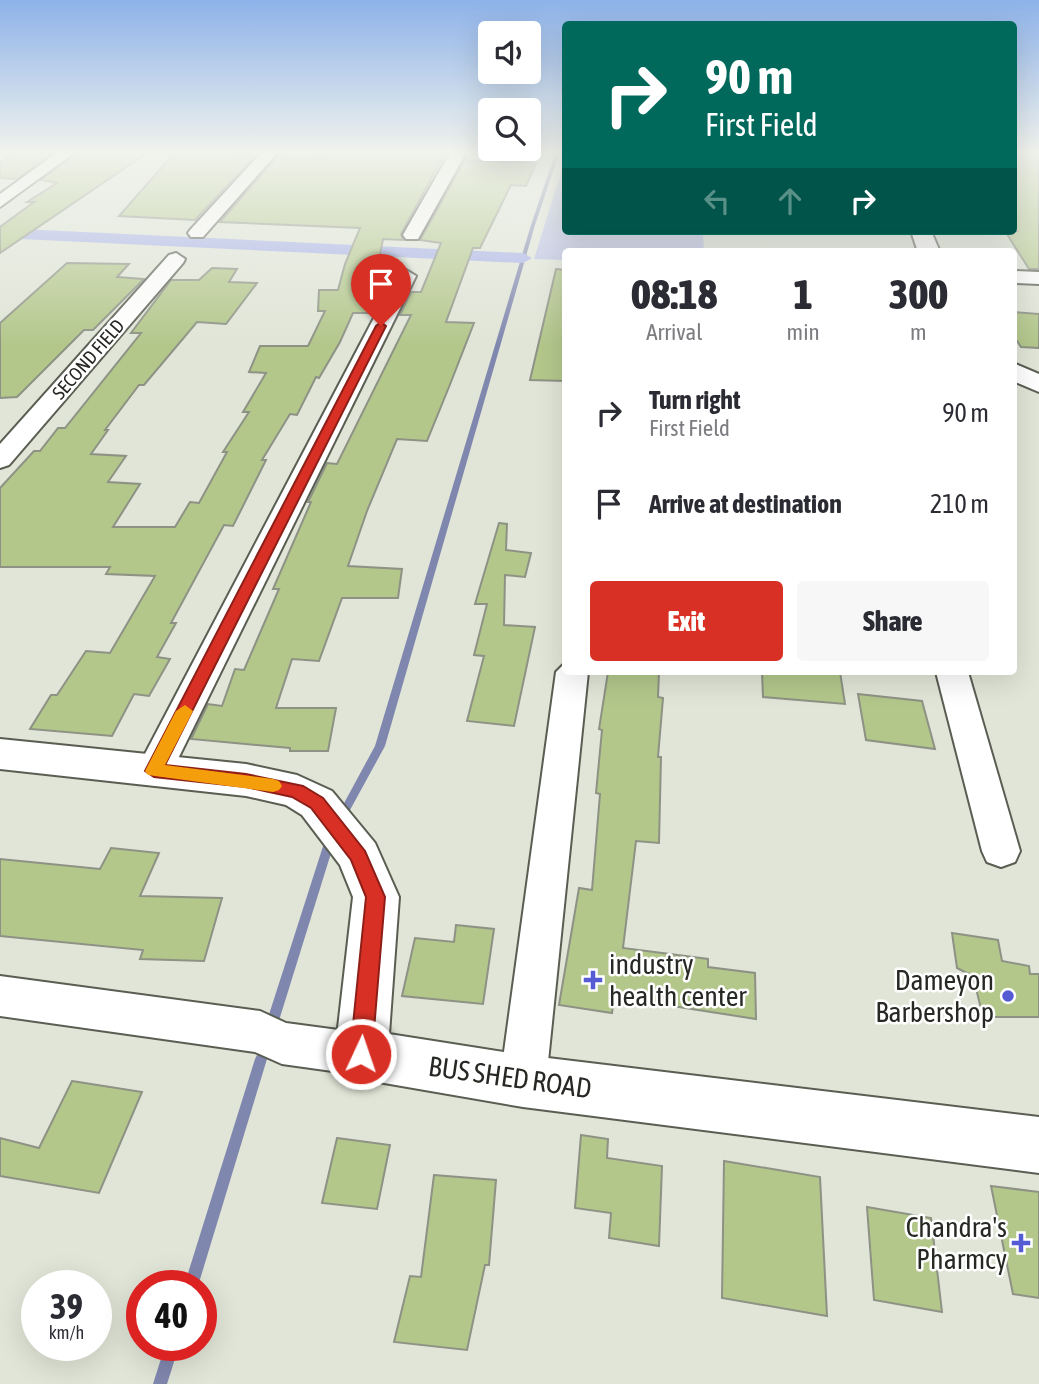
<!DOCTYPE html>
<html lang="en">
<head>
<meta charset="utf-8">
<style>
  :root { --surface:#fff; --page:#f7f7f7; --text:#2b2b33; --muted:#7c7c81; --accent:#d93025 }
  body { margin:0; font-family:"Asap Condensed",sans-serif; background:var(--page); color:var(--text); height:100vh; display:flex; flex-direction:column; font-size:26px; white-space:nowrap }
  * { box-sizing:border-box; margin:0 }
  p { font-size:23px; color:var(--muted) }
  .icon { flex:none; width:38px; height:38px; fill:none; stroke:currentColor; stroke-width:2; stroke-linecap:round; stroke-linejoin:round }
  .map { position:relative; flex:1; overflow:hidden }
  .side { position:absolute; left:562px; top:248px; width:455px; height:427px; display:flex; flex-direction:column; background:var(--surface); border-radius:7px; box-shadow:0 7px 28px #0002 }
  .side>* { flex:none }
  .top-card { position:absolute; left:562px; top:21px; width:455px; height:214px; border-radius:7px; box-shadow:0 7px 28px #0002; background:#00695c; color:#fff; overflow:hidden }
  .fabs { position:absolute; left:478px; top:21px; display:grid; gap:14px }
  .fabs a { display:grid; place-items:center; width:63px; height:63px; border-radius:7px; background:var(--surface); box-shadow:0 7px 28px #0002; font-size:35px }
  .speed { position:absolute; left:21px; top:1270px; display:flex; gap:14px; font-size:35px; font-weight:700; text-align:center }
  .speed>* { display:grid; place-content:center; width:91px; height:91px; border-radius:50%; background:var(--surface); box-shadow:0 7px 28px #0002; line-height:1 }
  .speed small { font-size:18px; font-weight:400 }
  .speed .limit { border:10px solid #d22; background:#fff; color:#111 }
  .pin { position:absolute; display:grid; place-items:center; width:60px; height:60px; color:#fff; margin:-72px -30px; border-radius:50% 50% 50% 0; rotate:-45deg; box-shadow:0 0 7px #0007 }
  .pin .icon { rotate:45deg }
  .me { position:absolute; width:77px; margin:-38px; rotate:3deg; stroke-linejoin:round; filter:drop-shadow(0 0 5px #0008) }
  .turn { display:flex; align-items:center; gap:24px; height:147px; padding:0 28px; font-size:32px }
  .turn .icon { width:91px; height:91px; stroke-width:2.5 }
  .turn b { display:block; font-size:49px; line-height:60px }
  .lanes { display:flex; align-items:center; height:66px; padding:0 28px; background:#0003; justify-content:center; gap:35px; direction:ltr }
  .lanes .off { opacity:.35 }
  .eta { display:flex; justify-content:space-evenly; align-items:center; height:119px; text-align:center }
  .eta b { font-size:42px; font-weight:800; line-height:49px }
  .cta { display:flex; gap:14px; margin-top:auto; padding:14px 28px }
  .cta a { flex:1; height:80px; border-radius:7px; background:var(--accent); color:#fff; font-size:28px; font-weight:800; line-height:80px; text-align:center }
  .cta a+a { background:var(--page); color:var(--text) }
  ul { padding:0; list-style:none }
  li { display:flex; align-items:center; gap:21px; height:91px; padding:0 28px }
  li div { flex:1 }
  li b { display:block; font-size:26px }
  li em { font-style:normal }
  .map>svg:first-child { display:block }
  .green { fill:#b7bee6 }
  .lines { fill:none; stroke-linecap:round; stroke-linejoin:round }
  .stream { fill:#8087ae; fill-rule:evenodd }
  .canal { fill:#a6b0ea; fill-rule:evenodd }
  .building { fill:#b3c78b; stroke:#8d9285; stroke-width:2 }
  .minor-casing { stroke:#595d52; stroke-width:4 }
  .tertiary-casing { stroke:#595d52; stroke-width:4 }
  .minor { fill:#fff; fill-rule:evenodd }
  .tertiary { fill:#fff; fill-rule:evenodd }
  .route { fill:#d93025; stroke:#8d1f18; stroke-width:2 }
  .slow { fill:#f59e0b }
  .poi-dot { fill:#555bd2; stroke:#fff; stroke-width:2.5 }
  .labels { text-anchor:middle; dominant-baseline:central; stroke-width:5; stroke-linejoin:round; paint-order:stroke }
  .far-street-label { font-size:19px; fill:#262823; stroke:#fff }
  .near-poi-label { font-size:28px; fill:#262823; stroke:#fff; text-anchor:end }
  .near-street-label { font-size:28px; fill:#262823; stroke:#fff }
</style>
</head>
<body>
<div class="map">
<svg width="1039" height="1384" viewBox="0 0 1039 1384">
  <rect width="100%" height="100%" fill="#e0e5d7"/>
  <path class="green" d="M565,160V231H703L704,252H565V260L534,259Z"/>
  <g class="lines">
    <g class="stream">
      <path d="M556,151H560L535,225L385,746L344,821L341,822L338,821L336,818L375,746L531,225Z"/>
      <path d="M331,833L335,834L336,837L277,1027L275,1031L271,1032L267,1031L265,1027L326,837L327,834Z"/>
      <path d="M261,1053L265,1055L267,1059L198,1286H184L255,1059L257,1055Z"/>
      <path d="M165,1346H179L167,1384H153Z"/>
    </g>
    <path class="canal" d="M0,228L523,253L532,258L523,263L0,238Z"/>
  </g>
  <g class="building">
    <path d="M17,151H55L17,179L0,178V162Z"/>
    <path d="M79,151H150L0,253V227L34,202H27L57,183L41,180Z"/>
    <path d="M176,151H235L232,154L256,155L195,220L119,216Z"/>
    <path d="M330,151H446L401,234L403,240L383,239L373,291H385L373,313H353L340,342L319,378L316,377L297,415L290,414L262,460H266L233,526L224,525L171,623H176L157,657L170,659L149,696L134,694L112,736L30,729L51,695H57L86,651L110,653L155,576L106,574L110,567H0V488L34,451H40L58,428H65L141,333H131L171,280H199L212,268L237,269L229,282L257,283L226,324L197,322L144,385H139L105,430H108L91,454L126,456L108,482L140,484L113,527H175L190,502L199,503L227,452H223L249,412H243L266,373L249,372L260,346H308L325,311H318L319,290H338L345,264L360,228L220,222L278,156L326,157Z"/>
    <path d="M1013,151H1039V269H1029L1005,231H1017L1013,226Z"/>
    <path d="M465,160L536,163L526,186L511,185L480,248H473L446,322L474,323L449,387L427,441L397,439L367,511L348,566L402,569L398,598H342L319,661L292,659L276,708H336L328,751H290V748L191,739L208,704L222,706L235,669L244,670L279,589H273L311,502H308L327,463L337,464L411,315H400L411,292H421L441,243L420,240Z"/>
    <path d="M67,263L129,264L117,277L144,279L93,330H84L17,397L0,398V323Z"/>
    <path d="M556,269L565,270V381L530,380Z"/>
    <path d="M1013,312L1039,314V348L1021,347L1013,335Z"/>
    <path d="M499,523L507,524L506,550L531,553L525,577L505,575L504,625L535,627L514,726L467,721L484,656L474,655L487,604H475Z"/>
    <path d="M608,672H659L658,697L663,698L658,757H661L659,843L636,841L623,948L708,959V967L755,973L756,1019L614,997L612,1013L559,1005L579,888L592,890L600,794L596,793L602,730L599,729Z"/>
    <path d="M762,672H840L845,704L763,697Z"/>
    <path d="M858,694L922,701L935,749L866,740Z"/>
    <path d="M111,848L159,853L140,896L222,898L204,961L140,959L143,950L0,936V859L100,869Z"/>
    <path d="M456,925L494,929L483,1004L402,996L415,938L454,942Z"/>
    <path d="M952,933L998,940L1002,961L1029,966L1030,974H1039V1017H983L973,976L957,968Z"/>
    <path d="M72,1081L142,1092L99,1193L0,1176V1138L39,1148Z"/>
    <path d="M581,1135L608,1139L607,1158L662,1166L659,1246L609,1238L611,1213L575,1208Z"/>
    <path d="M337,1138L390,1145L377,1209L322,1203Z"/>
    <path d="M724,1161L820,1177L827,1316L722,1298Z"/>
    <path d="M434,1175L496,1180L489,1265H485L467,1350L394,1342L410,1276L421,1277Z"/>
    <path d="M991,1186L1039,1192V1298L1013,1294Z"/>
    <path d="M867,1207L931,1218L942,1312L874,1300Z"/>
  </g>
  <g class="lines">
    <g class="minor-casing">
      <g id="minor">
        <path d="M59,151H77L0,207V194Z"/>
        <path d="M263,151H279L203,237H191L188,233L191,229Z"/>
        <path d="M451,151H467L418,239H406L403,235Z"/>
        <path d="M176,253L185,259L183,263L9,465L0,468V444L169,255Z"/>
        <path d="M406,270L416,276L172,771L167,781L154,784L141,781L136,771L396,276Z"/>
        <path d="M1013,271L1039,272V284L1013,283Z"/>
        <path d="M565,663V672H588L546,1081L539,1097L523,1103L507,1097L500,1081L556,672Z"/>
        <path d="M936,672H968L1020,851L1015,862L1001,867L987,862L982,851Z"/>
        <path d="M0,976L260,1011L286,1023L361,1033L377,1039L384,1054L377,1069L361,1075L282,1064L255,1052L0,1016Z"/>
      </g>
    </g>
    <g class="tertiary-casing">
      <g id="tertiary">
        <path d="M911,231H931L940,252H918Z"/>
        <path d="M1013,363L1039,374V392L1013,381Z"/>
        <path d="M0,739L246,764L297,775L332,791L375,843L399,897L389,1034L523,1055L1039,1117V1173L523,1107L361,1079L342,1072L335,1054L353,897L340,865L302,815L286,805L246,796L0,769Z"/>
      </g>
    </g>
    <use href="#minor" class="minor"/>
    <use href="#tertiary" class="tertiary"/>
  </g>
  <linearGradient id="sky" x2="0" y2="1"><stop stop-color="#8db2e9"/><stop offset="0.44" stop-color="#f1f3ed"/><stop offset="1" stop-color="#f1f3ed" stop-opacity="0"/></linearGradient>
  <rect width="1039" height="345" fill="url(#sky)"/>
  <path class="route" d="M381,322L386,326L165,765L246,774L303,786L323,798L365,851L385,897L372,1054L369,1061L361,1064L353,1061L350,1054L366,897L351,860L311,808L292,797L246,787L154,777L145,771L376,326Z"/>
  <path class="slow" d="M185,705L193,711L165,765L273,779L279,781L282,786L279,790L273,792L148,775L145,771L176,711Z"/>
  <g class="poi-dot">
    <path d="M589.5 969.5h7v7h7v7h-7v7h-7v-7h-7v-7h7z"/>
    <circle cx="1008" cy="996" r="7"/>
    <path d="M1017.5 1232.5h7v7h7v7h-7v7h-7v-7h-7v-7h7z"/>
  </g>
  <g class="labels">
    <g class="far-street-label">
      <text transform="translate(88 359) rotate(-49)">SECOND FIELD</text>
    </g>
    <g class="near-poi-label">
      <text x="609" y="964" text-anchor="start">industry<tspan x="609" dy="32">health center</tspan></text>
      <text x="994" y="980">Dameyon<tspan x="994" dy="32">Barbershop</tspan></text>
      <text x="1007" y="1227">Chandra's<tspan x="1007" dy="32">Pharmcy</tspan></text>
    </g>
    <g class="near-street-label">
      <text transform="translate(510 1077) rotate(8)">BUS SHED ROAD</text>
    </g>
  </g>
</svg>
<div class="fabs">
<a><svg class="icon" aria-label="sound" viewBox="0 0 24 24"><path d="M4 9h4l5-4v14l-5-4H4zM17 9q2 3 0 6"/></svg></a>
<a><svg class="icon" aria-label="search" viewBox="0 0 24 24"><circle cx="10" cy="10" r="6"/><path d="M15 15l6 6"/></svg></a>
</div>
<div class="speed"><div>39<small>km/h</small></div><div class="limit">40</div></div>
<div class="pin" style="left:381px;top:326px;background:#d93025"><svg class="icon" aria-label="arrive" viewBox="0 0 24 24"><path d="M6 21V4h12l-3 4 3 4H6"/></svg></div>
<svg class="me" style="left:361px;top:1054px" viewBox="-20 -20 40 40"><circle r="17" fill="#d93025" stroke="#fff" stroke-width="3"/><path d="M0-11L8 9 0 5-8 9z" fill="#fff"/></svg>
<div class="top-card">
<div class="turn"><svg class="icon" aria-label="right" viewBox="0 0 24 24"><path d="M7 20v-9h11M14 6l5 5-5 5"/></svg><div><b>90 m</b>First Field</div></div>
<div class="lanes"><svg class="icon off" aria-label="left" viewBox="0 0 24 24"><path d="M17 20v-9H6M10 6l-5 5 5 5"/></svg><svg class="icon off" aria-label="ahead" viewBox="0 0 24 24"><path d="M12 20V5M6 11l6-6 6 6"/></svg><svg class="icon" aria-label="right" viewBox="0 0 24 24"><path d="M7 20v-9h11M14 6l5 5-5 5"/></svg></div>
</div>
<section class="side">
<div class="eta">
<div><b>08:18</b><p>Arrival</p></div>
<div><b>1</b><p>min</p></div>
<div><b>300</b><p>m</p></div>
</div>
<ul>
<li><svg class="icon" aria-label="right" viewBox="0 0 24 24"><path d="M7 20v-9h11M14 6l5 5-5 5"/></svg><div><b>Turn right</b><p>First Field</p></div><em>90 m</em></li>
<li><svg class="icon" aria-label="arrive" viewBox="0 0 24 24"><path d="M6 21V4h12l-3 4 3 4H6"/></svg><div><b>Arrive at destination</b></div><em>210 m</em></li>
</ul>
<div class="cta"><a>Exit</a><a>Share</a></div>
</section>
</div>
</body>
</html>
